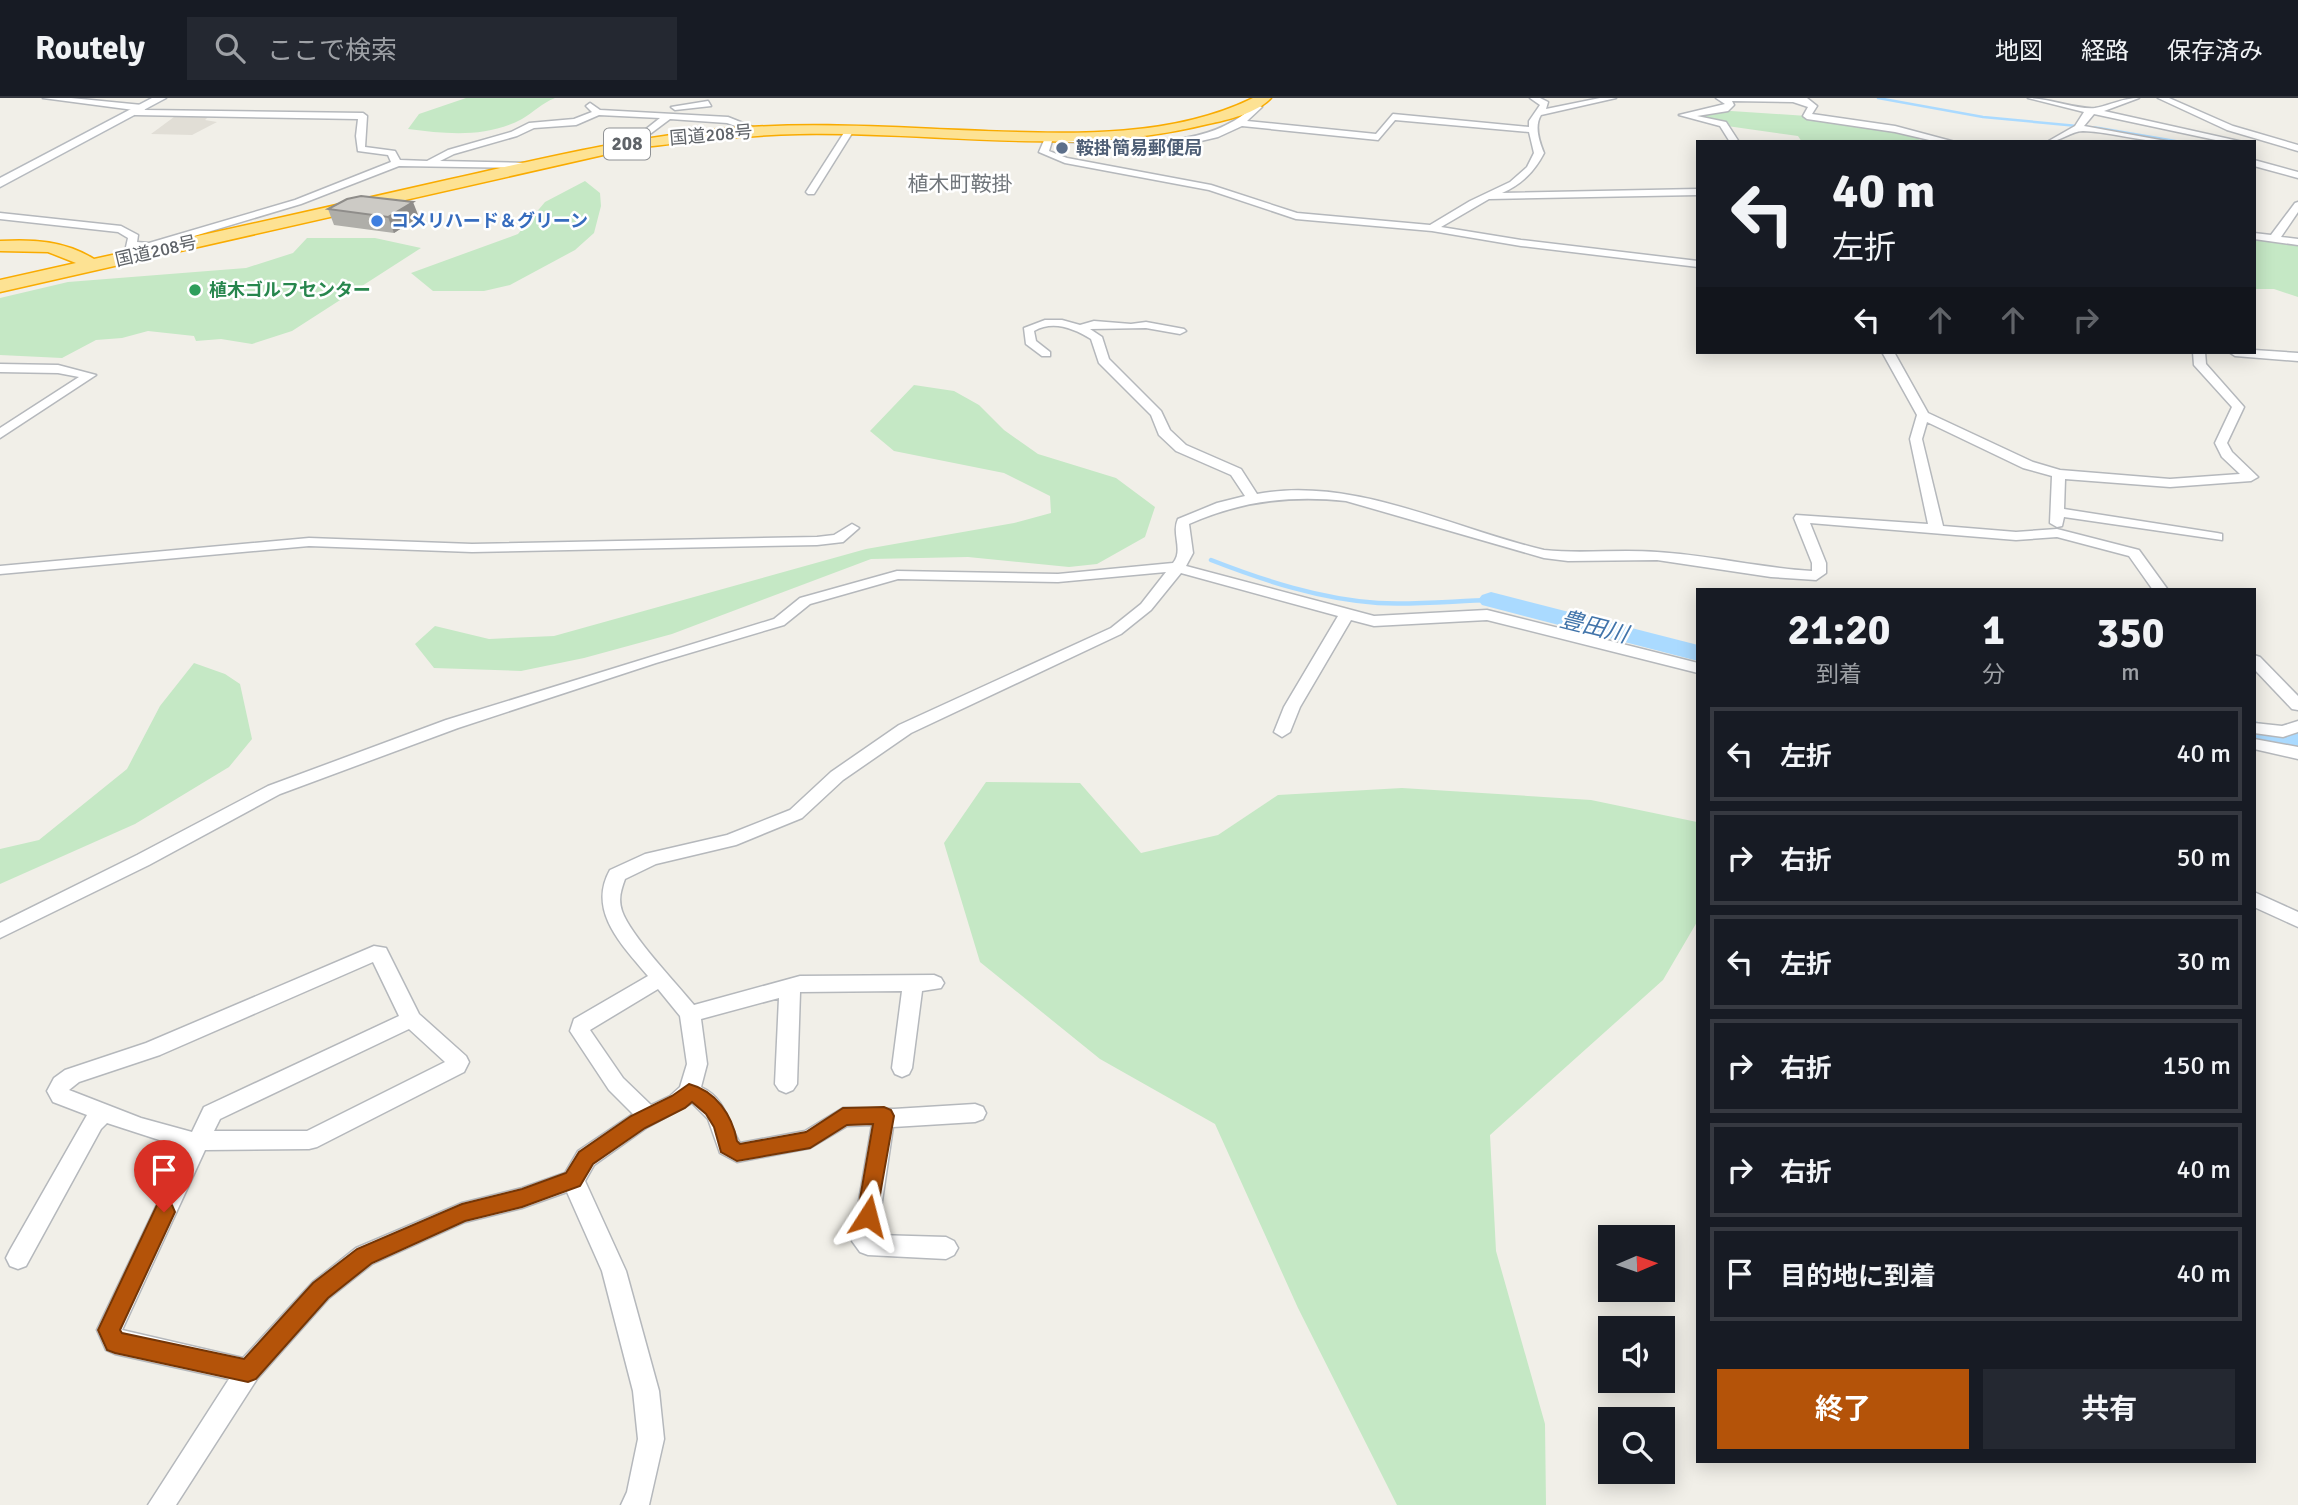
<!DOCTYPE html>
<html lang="ja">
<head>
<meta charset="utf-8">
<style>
  :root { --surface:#171b24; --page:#242831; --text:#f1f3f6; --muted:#9ea1a6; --line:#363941; --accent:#b45309 }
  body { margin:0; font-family:Signika,"Noto Sans JP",sans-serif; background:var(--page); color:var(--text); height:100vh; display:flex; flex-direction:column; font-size:26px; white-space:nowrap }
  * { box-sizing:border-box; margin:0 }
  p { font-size:23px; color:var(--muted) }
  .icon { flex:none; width:38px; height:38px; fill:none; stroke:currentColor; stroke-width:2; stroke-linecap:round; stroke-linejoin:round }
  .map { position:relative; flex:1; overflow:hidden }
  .details { position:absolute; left:1696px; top:490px; width:560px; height:875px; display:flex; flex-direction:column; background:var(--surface); border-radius:0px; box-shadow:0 4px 18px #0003 }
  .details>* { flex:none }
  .top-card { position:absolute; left:1696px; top:42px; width:560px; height:214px; border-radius:0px; box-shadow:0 4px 18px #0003; background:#171b24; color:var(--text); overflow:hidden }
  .needle { width:46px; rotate:88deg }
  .buttons { position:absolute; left:1598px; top:1127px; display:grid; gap:14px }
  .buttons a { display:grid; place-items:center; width:77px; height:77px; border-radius:0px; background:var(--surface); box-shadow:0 4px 18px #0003; font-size:35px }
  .pin { position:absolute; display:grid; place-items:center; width:60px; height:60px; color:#fff; margin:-72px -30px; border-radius:50% 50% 50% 0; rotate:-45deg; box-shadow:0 0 7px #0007 }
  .pin .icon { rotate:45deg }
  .me { position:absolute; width:77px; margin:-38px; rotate:9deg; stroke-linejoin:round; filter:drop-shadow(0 0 5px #0008) }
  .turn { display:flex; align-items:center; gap:24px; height:147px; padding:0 21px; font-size:32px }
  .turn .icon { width:91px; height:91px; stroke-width:2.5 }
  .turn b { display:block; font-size:49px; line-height:60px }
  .lanes { display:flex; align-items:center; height:66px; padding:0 21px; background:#0003; justify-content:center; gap:35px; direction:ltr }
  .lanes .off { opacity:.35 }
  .eta { display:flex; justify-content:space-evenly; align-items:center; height:119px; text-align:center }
  .eta b { font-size:42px; font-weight:700; line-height:49px }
  .action { display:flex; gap:14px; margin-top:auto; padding:14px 21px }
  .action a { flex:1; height:80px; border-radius:0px; background:var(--accent); color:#fff; font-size:28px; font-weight:700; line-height:80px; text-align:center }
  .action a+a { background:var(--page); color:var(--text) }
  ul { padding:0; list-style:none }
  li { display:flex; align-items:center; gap:21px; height:94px; margin:0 14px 10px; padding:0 7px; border:4px solid var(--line); border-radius:0px }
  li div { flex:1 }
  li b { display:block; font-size:26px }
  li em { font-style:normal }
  header { display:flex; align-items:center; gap:42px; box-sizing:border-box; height:98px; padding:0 35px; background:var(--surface); border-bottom:2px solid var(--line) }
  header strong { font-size:33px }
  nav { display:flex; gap:38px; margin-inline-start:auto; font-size:24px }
  .search { width:490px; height:63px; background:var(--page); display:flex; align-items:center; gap:18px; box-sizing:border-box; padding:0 24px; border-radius:0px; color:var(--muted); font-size:26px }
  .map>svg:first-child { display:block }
  .education { fill:#e1ded6 }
  .green { fill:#c5e8c5 }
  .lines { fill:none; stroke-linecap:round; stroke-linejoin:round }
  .stream-far1 { stroke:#aadaff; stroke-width:2.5 }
  .stream { stroke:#aadaff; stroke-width:4.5 }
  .river { fill:#aadaff; fill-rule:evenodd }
  .street-casing { stroke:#b5b8bc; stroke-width:3 }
  .secondary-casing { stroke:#b6babf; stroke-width:3 }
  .highway-casing { stroke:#f9ab00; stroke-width:3 }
  .street { fill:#fff; fill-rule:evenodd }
  .secondary { fill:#fff; fill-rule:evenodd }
  .highway { fill:#fde293; fill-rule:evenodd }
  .wall { fill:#afaea9 }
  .shaded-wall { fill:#8f8d8a }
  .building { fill:#cccac5; stroke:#8f8d8a; stroke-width:2 }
  .route { fill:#b45309; stroke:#753606; stroke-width:2 }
  .service-dot { fill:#5c6f8a; stroke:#fff; stroke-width:2.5 }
  .shop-dot { fill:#3f7fe0; stroke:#fff; stroke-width:2.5 }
  .leisure-dot { fill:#2e9e5b; stroke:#fff; stroke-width:2.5 }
  .labels { text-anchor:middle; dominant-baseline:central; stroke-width:5; stroke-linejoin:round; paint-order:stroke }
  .far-street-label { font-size:18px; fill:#5f6368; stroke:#fff }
  .far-service-label { font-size:18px; font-weight:bold; fill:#4e5e75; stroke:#fff; text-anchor:start }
  .far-shop-label { font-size:18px; font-weight:bold; fill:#366cbe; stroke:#fff; text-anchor:start }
  .far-leisure-label { font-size:18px; font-weight:bold; fill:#27864d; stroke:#fff; text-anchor:start }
  .shield { fill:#fff; stroke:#8f9295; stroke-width:2 }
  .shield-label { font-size:19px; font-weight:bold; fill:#5f6368 }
  .far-quarter-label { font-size:21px; fill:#70757a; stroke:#fff }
  .water-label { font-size:23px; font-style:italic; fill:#4174aa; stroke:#fff }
</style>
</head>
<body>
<header>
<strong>Routely</strong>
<div class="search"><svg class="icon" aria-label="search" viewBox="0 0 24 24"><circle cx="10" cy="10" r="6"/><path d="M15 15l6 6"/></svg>ここで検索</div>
<nav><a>地図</a><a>経路</a><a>保存済み</a></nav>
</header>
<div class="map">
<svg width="2298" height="1407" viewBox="0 0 2298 1407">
  <rect width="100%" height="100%" fill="#f1efe8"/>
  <path class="education" d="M174,19H208L205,22L217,24L192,37L151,36Z"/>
  <g class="green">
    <path d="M466,0H555C542,5 534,14 522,21C486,40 447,36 408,31L419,16Z"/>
    <path d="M1716,12L1807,18L1925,38L1915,44H1802L1798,38L1727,28L1686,18Z"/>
    <path d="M585,83L600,95L601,108L594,135L575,152L510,187L484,193H433L411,175L518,136L545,104Z"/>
    <path d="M2254,139L2298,144V199L2274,191H2254Z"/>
    <path d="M307,140H375L421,150L292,233L252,246L221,241L196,243L194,238L148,233L122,240L96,242L62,260L0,257V200L68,184L246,170L293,155Z"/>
    <path d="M914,287L954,293L979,307L1004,332L1038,356L1116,380L1155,409L1145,439L1097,466L1069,469L968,459L871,461L672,536L584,560L521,573L434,570L415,546L435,528L489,541L554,538L866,451L1014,425L1051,415L1050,398L1004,375L894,353L870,333Z"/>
    <path d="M194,565L225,576L240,586L252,641L229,669L135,726L0,786V751L39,742L127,671L160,608Z"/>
    <path d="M986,684L1080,685L1141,755L1218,737L1278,697L1402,690L1591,702L1697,724V824L1663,882L1490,1037L1496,1153L1545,1326L1546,1407H1397L1298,1210L1215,1026L1100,961L980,864L944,745Z"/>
  </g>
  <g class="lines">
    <path class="stream-far1" d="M1878,0L1983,19L2099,30L2181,44"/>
    <path class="stream" d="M1211,462C1265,483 1320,501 1378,505C1415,507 1453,503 1491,502"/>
    <g class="river">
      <path d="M1491,494L1698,547V563L1482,507L1478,502L1482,497Z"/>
      <path d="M2254,623L2298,633V651L2254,641Z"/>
    </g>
    <g class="street-casing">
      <g id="street">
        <path d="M43,0H71L142,7L145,12L363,15L367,18L365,49L395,53L400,62L427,63L448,52L511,34L529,25L574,21L592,14L586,8L590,5L600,12L728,19L763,33L759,36L727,25L670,21L634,48L629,45L631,43L660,20L599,17L576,27L534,30L517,38L454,56L440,63L529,65L534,68L532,70L399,68L301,106L154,150L132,162L127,159L139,151L126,149L128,140L118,134L0,121V115L121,128L138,137L137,144L149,145L295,102L391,64L388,57L358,53L356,38L358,21L135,17L131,14L134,12Z"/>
        <path d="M1530,0H1540L1548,4L1546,11L1600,0H1616L1541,17C1534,28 1539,43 1544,55C1534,74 1522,86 1502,95L1698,91V97L1489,101L1441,129L1521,142L1698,163V169L1521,148L1432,133L1296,121L1209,92L1065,65L1039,54L1045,40L1049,37C1117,41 1196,58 1252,10L1246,7L1250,4L1262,9L1247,23L1376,36L1393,16L1529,29V23L1540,7ZM1395,22L1529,34L1534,55L1527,69L1510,84L1470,103L1430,127L1297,115L1211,87L1067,60L1049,53L1052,43L1160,48L1188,46L1218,39L1242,28L1378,42Z"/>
        <path d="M1716,0H1807L1817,8L1812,16L1895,28L1955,44H1938L1895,34L1807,21L1803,18L1808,9L1793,4L1732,3L1734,7L1728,13L1697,18L1726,24L1739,44H1730L1720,28L1679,17L1725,6Z"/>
        <path d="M2028,0C2048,0 2079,12 2095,10C2111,7 2123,0 2139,0L2104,13L2243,44H2225L2094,16L2084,28L2171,44C2141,44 2113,34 2083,33C2071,33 2060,44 2047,44L2075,28L2084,14Z"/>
        <path d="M2158,0H2169L2233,28L2298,47V53L2227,32Z"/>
        <path d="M708,3L711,8L675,12L671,9Z"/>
        <path d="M847,30L854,32L814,96H808L806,94Z"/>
        <path d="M2254,62L2298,74V80L2254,68Z"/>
        <path d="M2298,104V114L2281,139L2298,141V147L2254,141V135L2271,137L2295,105Z"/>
        <path d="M1045,222H1062L1080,227L1094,223L1131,226L1146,224L1184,231L1186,233L1180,236L1146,230L1090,231L1102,239L1109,261L1161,313L1170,332L1186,347L1241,371L1257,396C1353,378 1451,430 1544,452C1582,456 1619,451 1657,454C1709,457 1760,470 1812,473V465L1794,420L1796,417L1928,426L1910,341L1917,317L1882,254H1894L1928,315L2033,364L2060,372L2170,381L2240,376L2222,359L2215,345L2232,309L2194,267L2193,254H2205L2206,266L2244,309L2227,345L2232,354L2258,379L2251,383L2170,389L2065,381L2064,411L2217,435L2222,436V442L2064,419L2062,428L2057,429L2050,425L2052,378L2023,370L1927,324L1922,341L1943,428L2016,434L2057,431L2139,452L2168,492H2153L2129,458L2057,439L2016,442L1810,425L1826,465V475L1816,482L1771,479L1657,462L1568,463L1544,460L1346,403C1291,397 1240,403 1189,426L1193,455L1186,468L1374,518L1487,512L1698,565V575L1487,522L1374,528L1351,522L1300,609L1290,634L1282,639L1274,634L1284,609L1338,518L1181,475L1151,512L1121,536L911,635L843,682L802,720L736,747L656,766L625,781C621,792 618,801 622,813C630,837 677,886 694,907L800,878L934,877L941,880L944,885L941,890L922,893L912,970L909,976L902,979L895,976L892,970L902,893L800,894L797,986L793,992L786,995L779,992L775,986L779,900L701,921L707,966L701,989C727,1001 727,1025 740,1045L805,1033L843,1010L894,1011L975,1006L983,1009L986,1015L983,1021L975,1024L893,1029L877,1137L946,1139L954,1143L958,1150L954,1157L946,1161L868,1157L860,1154L852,1143L872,1027L847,1028L810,1050L737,1064L720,1055L708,1021L692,1005L646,1030L594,1067L585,1083L626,1173L659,1293L664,1341L649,1407H621L627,1394L638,1341L633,1293L602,1173L567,1094L522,1110L465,1124L372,1166L329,1200L257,1281L176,1407H148L229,1281L115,1256L106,1252L97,1232L184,1050L107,1025L101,1031L26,1168L18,1171L10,1168L6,1160L10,1152L87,1017L53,1004L47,993L54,980L65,972L146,945L374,848L386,850L419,916L466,958L469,964L464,974L317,1049L309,1051L205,1052L122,1232L243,1260L313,1184L356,1150L462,1105L522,1090L565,1075L578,1053L633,1016L609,992L570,933L574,921L648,878C622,847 587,813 610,772L645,756L727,737L790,712L831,674L899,627L1111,530L1141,506L1166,474L1058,484L898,481L810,506L784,527L656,565L458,630L280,696L149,767L0,840V825L137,757L268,688L446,622L774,521L800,500L897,473L1058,476L1173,465C1184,452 1171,436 1178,421L1217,405L1245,398L1231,377L1176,353L1159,337L1151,317L1099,265L1091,241C1073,230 1053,222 1034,233L1036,243L1050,254V258H1042L1026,246L1024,230ZM373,864L399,918L204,1009L192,1034L141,1020L69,992L79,984L160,957ZM658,891L680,918L687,966L680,989L670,998L651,1007L623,980L590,932ZM409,931L445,964L307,1033H214L220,1021Z"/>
        <path d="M2254,252L2298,255V263L2235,258L2229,254Z"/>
        <path d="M0,266L58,267L96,277L0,340V330L79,279L58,275L0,274Z"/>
        <path d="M852,426L859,430L843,444L817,447L472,454L309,448L0,476V468L309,440L472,446L817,439L834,437Z"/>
        <path d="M2254,557L2260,559L2298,598V612L2292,611L2254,571Z"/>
        <path d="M2298,623V634L2283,639L2254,635V625L2282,628Z"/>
        <path d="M2254,641L2298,649V661L2254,651Z"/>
        <path d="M2254,794L2298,814V829L2254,809Z"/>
      </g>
    </g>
    <g class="secondary-casing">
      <path id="secondary" d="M152,0H166L0,89V80Z"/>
    </g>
    <g class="highway-casing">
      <path id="highway" d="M1253,0H1271C1257,15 1228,22 1208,26C1073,60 936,33 799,36C744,37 689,44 634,50L0,194V182L76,165L48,154L0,153V143C34,141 65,143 94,161C212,135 329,109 447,82C540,61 629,39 725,31C812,23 899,30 985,33C1073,36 1172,40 1253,0Z"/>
    </g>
    <use href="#street" class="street"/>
    <use href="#secondary" class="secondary"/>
    <use href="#highway" class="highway"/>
  </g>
  <path class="wall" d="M328,111L419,119L394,135L334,127Z"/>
  <path class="shaded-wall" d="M413,104L419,119L394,135L388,119Z"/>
  <path class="building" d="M361,98L413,104L388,119L328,111L347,101Z"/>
  <path class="route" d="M689,986C716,993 732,1017 737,1043L740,1046L806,1034L843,1010L884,1009L891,1012L894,1018L875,1125L868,1127L860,1125L857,1118L873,1026L847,1027L810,1050L737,1063L721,1054L714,1029L706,1016L692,1004L685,1010L645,1030L593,1066L580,1088L522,1109L465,1123L372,1165L328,1200L256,1281L248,1284L115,1255L107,1252L98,1232L157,1107L164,1105L172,1107L175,1114L120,1232L122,1235L244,1261L313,1185L357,1151L462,1106L522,1091L566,1075L579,1054L631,1018L672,998Z"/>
  <circle class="service-dot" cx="1062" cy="50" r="7"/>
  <circle class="shop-dot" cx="377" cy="123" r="7"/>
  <circle class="leisure-dot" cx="195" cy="192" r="7"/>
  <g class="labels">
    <g class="far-street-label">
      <text transform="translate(711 37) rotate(-5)">国道208号</text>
      <text transform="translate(156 153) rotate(-13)">国道208号</text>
    </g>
    <g class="far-service-label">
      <text x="1076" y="50">鞍掛簡易郵便局</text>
    </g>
    <g class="far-shop-label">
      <text x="391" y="123">コメリハード＆グリーン</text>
    </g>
    <g class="far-leisure-label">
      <text x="209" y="192">植木ゴルフセンター</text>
    </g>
    <rect class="shield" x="604" y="30.5" width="46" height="31" rx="5"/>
    <g class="shield-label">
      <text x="627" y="46">208</text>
    </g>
    <g class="far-quarter-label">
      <text x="960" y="86">植木町鞍掛</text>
    </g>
    <g class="water-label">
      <text transform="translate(1594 529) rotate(14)">豊田川</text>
    </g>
  </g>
</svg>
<div class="buttons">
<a><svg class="needle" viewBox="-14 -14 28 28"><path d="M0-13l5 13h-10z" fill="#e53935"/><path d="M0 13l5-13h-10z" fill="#9ea1a6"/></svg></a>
<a><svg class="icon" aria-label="sound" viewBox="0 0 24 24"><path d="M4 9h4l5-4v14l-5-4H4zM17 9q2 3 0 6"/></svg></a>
<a><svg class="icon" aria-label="search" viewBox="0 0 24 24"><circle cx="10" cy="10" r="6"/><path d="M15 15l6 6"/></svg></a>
</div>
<div class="pin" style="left:164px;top:1114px;background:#d93025"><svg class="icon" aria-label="arrive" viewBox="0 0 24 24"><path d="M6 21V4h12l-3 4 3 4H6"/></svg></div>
<svg class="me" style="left:868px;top:1118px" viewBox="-20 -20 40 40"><path d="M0-17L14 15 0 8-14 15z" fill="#b45309" stroke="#fff" stroke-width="4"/></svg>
<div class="top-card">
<div class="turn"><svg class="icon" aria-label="left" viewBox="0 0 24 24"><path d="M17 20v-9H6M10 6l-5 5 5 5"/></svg><div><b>40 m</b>左折</div></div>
<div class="lanes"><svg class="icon" aria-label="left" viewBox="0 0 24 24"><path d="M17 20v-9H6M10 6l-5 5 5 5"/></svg><svg class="icon off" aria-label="ahead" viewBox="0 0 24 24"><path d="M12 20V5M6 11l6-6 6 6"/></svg><svg class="icon off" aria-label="ahead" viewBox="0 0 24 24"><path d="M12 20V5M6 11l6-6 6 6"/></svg><svg class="icon off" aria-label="right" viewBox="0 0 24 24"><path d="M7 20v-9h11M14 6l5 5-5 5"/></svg></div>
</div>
<section class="details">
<div class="eta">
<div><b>21:20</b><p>到着</p></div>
<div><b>1</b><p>分</p></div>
<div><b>350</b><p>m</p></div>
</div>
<ul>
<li><svg class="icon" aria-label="left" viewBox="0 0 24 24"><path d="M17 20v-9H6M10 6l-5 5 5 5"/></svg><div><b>左折</b></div><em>40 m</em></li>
<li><svg class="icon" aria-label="right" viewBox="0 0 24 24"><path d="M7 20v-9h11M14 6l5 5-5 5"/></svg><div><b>右折</b></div><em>50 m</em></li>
<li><svg class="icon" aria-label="left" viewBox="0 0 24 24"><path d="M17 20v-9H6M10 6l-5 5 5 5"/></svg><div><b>左折</b></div><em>30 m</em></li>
<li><svg class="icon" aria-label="right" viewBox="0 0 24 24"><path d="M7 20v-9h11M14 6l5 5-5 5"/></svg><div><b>右折</b></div><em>150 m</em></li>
<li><svg class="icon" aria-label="right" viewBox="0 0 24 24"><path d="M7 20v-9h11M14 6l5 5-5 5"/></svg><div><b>右折</b></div><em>40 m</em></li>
<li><svg class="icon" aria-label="arrive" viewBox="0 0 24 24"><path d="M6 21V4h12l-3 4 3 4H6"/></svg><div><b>目的地に到着</b></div><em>40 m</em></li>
</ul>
<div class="action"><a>終了</a><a>共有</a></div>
</section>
</div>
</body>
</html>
